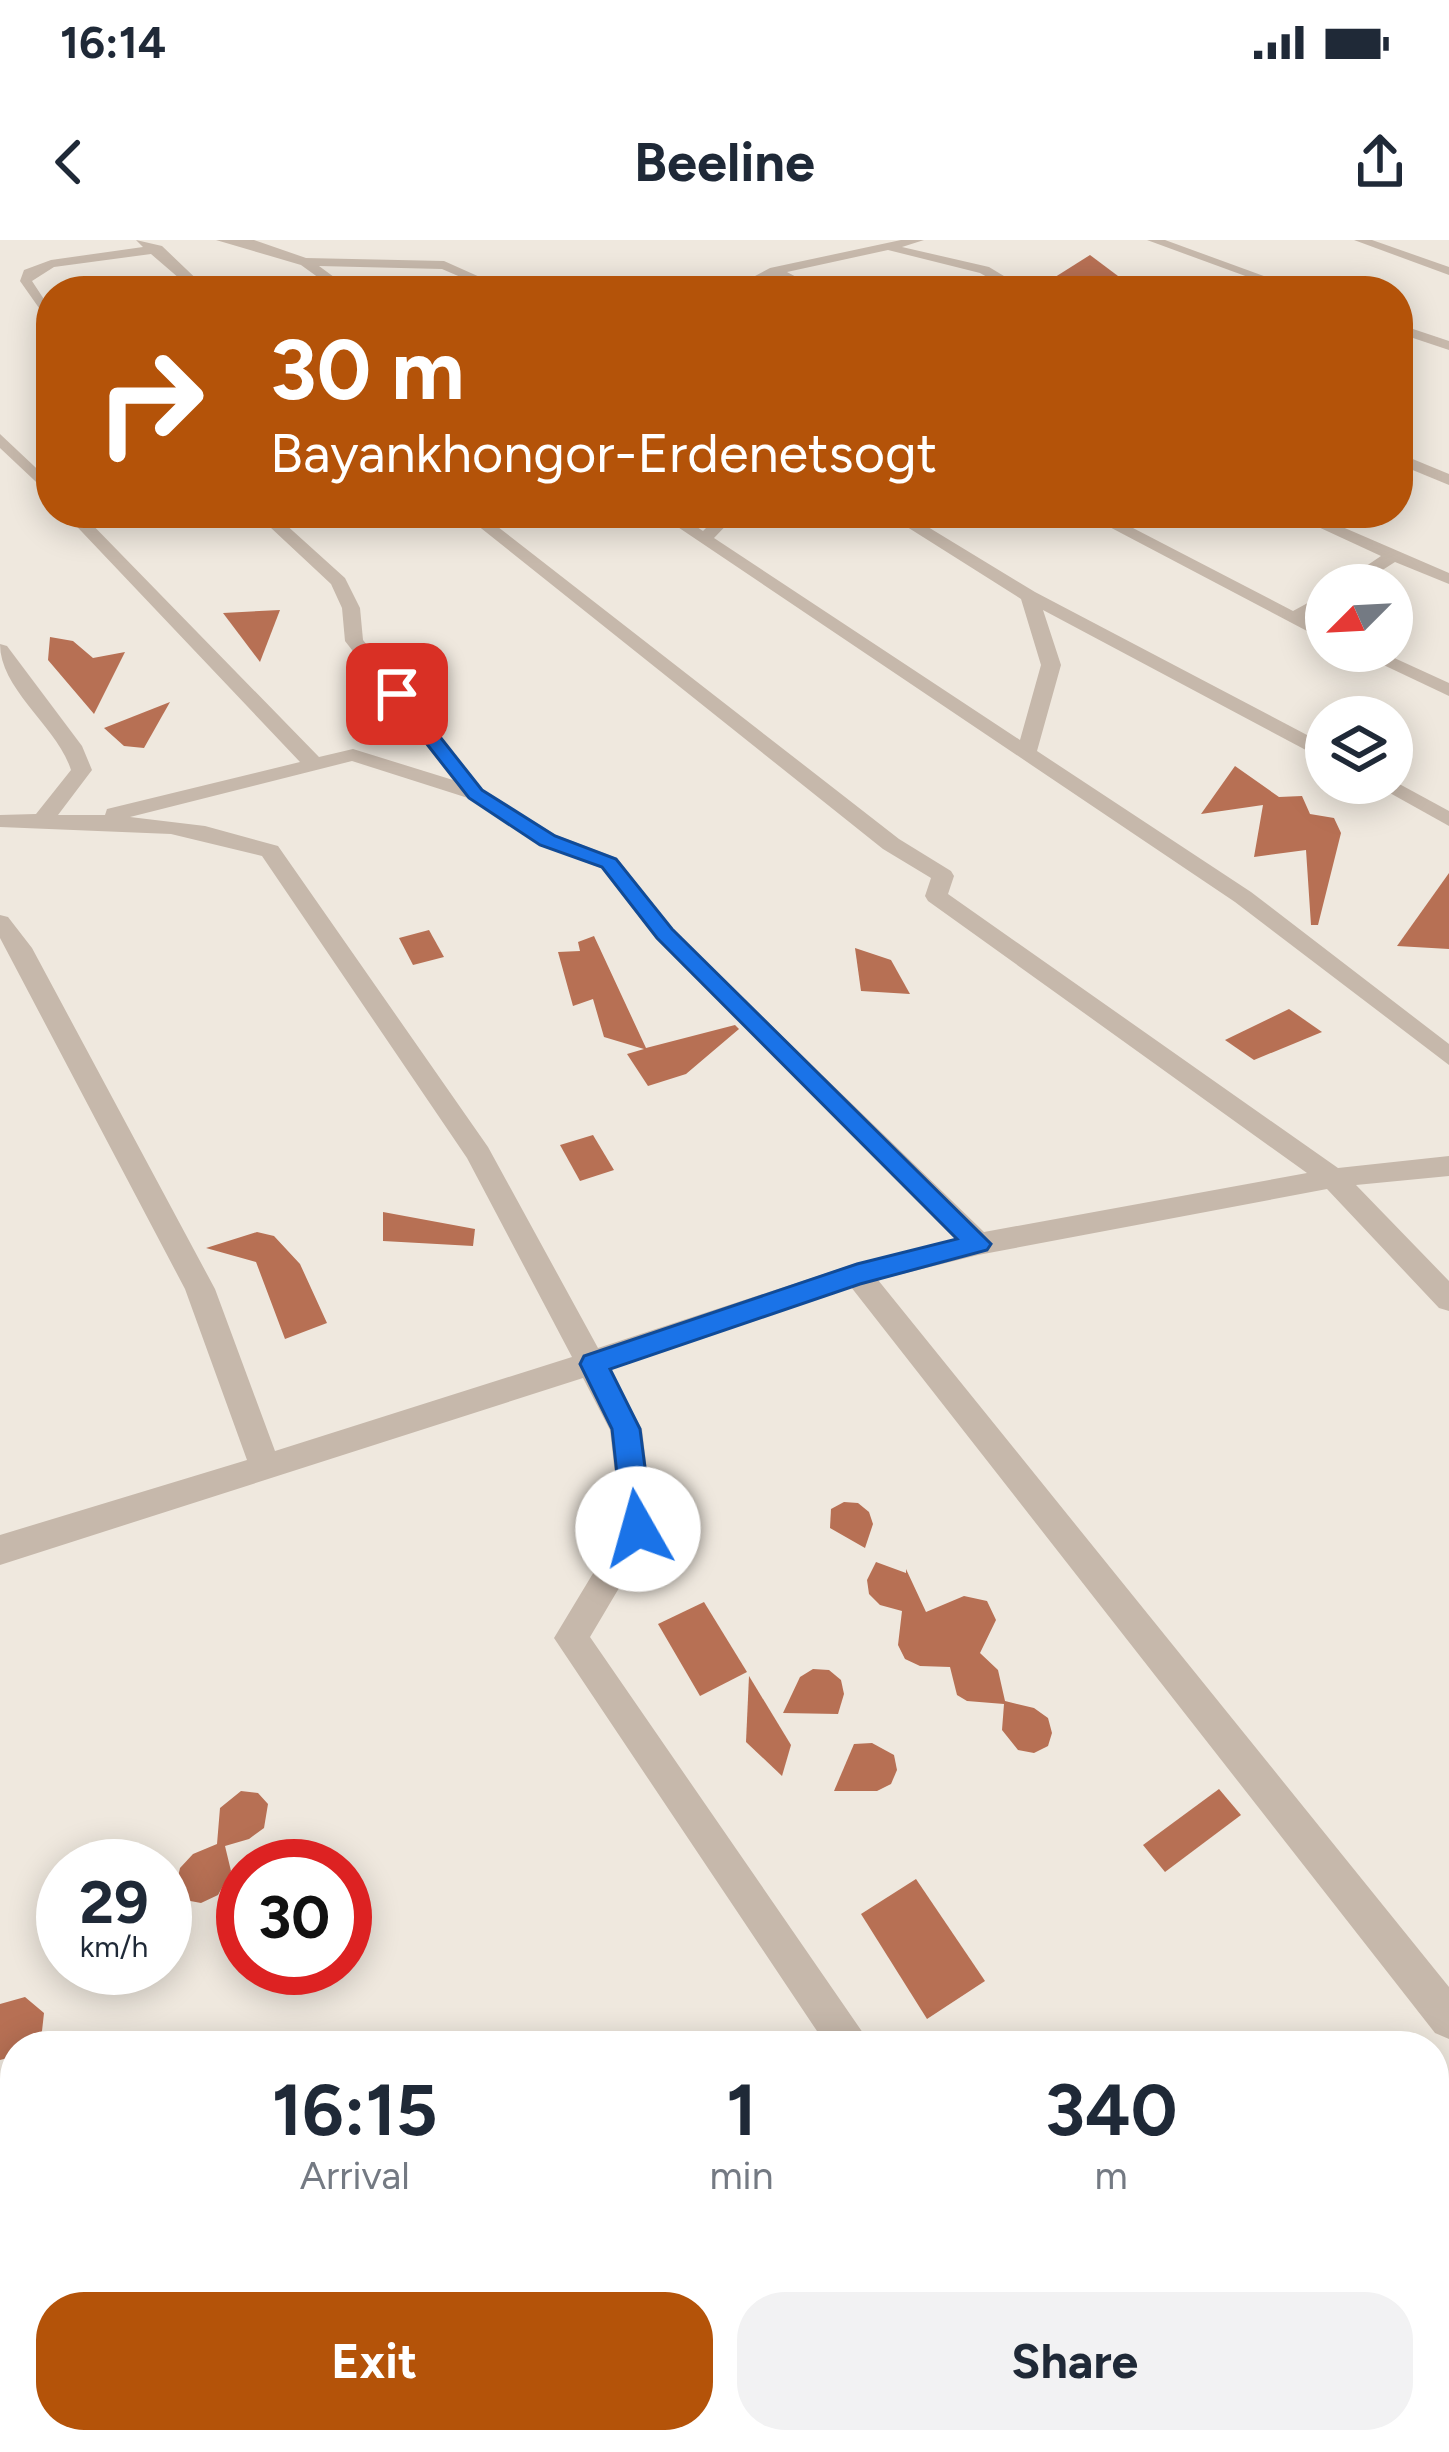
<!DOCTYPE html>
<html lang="en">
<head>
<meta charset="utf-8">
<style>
  :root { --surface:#fff; --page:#f2f2f3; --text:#1f2937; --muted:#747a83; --accent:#b45309 }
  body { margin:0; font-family:Figtree,sans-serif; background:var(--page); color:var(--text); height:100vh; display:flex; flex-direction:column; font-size:45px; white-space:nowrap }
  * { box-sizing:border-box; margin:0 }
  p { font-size:39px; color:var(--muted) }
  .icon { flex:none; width:66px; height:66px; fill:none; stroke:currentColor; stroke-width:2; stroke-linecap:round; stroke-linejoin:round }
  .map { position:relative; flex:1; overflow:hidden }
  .sheet { position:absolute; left:0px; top:1791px; width:1449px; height:423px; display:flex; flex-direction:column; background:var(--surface); border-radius:48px 48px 0 0; box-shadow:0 6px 30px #0003 }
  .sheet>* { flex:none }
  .top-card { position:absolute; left:36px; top:36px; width:1377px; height:252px; border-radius:48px; box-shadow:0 6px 30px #0003; background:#b45309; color:#fff; overflow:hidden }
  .needle { width:78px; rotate:246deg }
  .tools { position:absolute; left:1305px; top:324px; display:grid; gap:24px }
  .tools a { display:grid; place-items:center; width:108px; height:108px; border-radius:50%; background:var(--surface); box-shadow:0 6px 30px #0003; font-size:60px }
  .speed { position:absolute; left:36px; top:1599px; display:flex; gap:24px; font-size:60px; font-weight:700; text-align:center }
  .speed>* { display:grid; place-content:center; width:156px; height:156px; border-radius:50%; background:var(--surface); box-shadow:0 6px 30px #0003; line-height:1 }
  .speed small { font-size:30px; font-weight:400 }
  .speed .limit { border:18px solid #d22; background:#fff; color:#111 }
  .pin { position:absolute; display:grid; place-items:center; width:102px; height:102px; color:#fff; margin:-51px; border-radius:24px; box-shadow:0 6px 18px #0006 }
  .me { position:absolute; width:132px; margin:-66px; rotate:353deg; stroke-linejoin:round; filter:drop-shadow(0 0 9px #0008) }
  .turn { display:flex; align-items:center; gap:42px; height:252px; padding:0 36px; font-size:54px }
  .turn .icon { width:156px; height:156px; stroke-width:2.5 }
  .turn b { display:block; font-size:84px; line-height:102px }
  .eta { display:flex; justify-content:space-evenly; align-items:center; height:204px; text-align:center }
  .eta b { font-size:72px; font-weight:700; line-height:84px }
  .primary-button { display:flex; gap:24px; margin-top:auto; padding:24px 36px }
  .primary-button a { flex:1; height:138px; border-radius:48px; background:var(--accent); color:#fff; font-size:48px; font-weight:700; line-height:138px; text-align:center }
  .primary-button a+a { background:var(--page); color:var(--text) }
  .status { display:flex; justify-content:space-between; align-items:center; height:84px; padding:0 60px; background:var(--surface); direction:ltr }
  .status svg { height:33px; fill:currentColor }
  header { display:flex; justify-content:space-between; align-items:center; height:156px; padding:0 36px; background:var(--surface); font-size:54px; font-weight:700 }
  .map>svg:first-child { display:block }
  .building { fill:#b77054 }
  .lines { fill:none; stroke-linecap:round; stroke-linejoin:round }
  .minor { fill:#c6b8ab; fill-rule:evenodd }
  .route { fill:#1a73e8; stroke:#114b97; stroke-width:3 }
</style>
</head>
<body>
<div class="status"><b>16:14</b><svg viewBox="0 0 49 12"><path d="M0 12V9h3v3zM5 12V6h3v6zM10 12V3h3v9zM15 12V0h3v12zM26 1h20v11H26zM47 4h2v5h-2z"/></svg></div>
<header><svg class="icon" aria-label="back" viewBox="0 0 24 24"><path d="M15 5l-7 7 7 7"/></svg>Beeline<svg class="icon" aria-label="share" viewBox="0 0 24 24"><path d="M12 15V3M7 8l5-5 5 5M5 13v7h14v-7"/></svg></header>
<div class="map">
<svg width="1449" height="2212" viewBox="0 0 1449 2212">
  <rect width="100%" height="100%" fill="#efe8de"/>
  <g class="building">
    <path d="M1090,15L1122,39L1082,51H1033Z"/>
    <path d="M280,370L260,422L223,373Z"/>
    <path d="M50,397L73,401L93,418L125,412L94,474L48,420Z"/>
    <path d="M170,462L144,508L124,506L104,488Z"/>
    <path d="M1235,526L1279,557L1302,556L1310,574L1334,578L1341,593L1318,685H1311L1306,610L1254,617L1263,565L1201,574Z"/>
    <path d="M1449,633V709L1397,706Z"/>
    <path d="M429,690L444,717L413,725L399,698Z"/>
    <path d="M594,696L646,808L735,785L739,789L686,834L648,846L627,814L644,809L604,797L593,759L573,766L558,712L580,711L578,702Z"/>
    <path d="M855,708L891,720L910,754L861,751Z"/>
    <path d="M1289,769L1322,792L1254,820L1225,800Z"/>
    <path d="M593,895L614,930L580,941L560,905Z"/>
    <path d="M383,972L475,989L473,1006L383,1001Z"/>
    <path d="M257,992L274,996L300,1024L327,1083L285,1099L256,1022L206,1008Z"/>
    <path d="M844,1262L858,1263L869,1272L873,1284L865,1308L830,1288L831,1269Z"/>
    <path d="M876,1322L906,1333V1329L926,1372L964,1356L987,1361L996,1380L980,1413L998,1430L1005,1461L1034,1468L1048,1478L1052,1493L1048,1506L1034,1513L1018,1510L1002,1490L1004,1464L967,1461L957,1455L950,1427L920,1426L905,1419L898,1405L902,1371L880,1365L869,1354L867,1340Z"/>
    <path d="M704,1362L747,1432L700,1456L658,1384Z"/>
    <path d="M813,1429L829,1430L841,1440L844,1454L838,1474L783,1473L800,1437Z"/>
    <path d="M749,1436L791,1505L782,1536L746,1502Z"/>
    <path d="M872,1503L894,1515L897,1530L891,1544L877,1551H834L854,1504Z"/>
    <path d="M1219,1549L1241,1575L1165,1632L1143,1605Z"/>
    <path d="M241,1551L258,1553L268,1564L264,1588L249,1599L225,1606L231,1631L218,1655L201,1663L185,1660L176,1646L180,1628L193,1614L217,1604L220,1568Z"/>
    <path d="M916,1639L985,1741L927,1779L861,1674Z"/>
    <path d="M25,1757L44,1773L42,1791L31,1806H15V1816L0,1820V1764Z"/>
  </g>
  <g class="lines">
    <g class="minor">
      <path d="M136,0L162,6L209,51H194L151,14L54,27L32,41L51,70V85L20,41L24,30L51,20L143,7Z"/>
      <path d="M216,0H254L306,18L444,21L511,51H493L442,29L319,26L353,51H337L301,25Z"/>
      <path d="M901,0H924L902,7L989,27L1029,51H1012L980,33L888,10L787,32L822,51H805L775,36L744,51H727L770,28Z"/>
      <path d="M1147,0H1165L1305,51H1286Z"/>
      <path d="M1354,0H1372L1449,27V35Z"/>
      <path d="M1398,84L1449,101V110L1398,93Z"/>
      <path d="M0,194L51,242V256L0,208Z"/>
      <path d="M1398,213L1449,234V245L1398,224Z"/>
      <path d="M64,273H81L319,517L353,509L453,540L345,401L342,368L331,344L255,273H273L345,338L360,368L363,400L482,550L556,595L617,618L672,689L984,992L1307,933L928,661L925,656L931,638L883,609L462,273H480L899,599L951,631L954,636L948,654L1338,928L1449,916V936L1356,945L1449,1041V1071L1439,1068L1327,949L978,1015L878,1040L1449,1747V1799L1435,1793L851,1047L609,1129L642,1189L654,1289L590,1397L872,1806H827L554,1398L621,1287L610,1190L583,1138L0,1325V1295L247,1220L185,1049L0,698V675L8,677L32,708L215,1049L275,1211L572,1117L467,918L262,616L171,594L0,587V575L36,574L71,530C57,486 0,450 0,404L7,406L82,506L92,530L58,575H105L107,569L300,522ZM352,521L468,558L540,605L601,628L656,699L955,999L857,1023L598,1108L488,907L278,606L205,586L130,577Z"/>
      <path d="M657,273H676L703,291L721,273H738L714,298L1020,500L1041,425L1021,359L885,273H905L1035,352L1326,505V519L1319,517L1043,370L1061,425L1037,511L1251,652L1449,804V825L1235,662Z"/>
      <path d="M1083,273H1104L1293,371L1326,353V366L1307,378L1326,388V401Z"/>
      <path d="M1288,273H1310L1449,333V344L1395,322L1359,345H1338L1381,316Z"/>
      <path d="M1354,411H1379L1449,443V456Z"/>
      <path d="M1392,540L1449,571V586L1372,543Z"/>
      <path d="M1096,2199H1147L1153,2212H1102Z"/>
    </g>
  </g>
  <path class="route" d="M391,450H403L482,550L555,596L616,619L672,689L991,1004L987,1010L860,1044L610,1129L640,1189L653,1289L638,1302L623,1289L612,1189L580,1124L584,1116L857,1024L957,999L657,698L602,627L540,605L469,558L391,458Z"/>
</svg>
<div class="tools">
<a><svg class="needle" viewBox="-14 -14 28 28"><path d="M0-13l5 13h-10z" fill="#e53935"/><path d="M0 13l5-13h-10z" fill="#747a83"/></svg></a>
<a><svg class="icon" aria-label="layers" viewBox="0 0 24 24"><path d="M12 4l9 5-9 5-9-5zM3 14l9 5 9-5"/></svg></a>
</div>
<div class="speed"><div>29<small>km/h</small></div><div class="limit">30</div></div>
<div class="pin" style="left:397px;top:454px;background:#d93025"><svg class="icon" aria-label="arrive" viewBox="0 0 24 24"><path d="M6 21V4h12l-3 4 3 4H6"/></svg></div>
<svg class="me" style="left:638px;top:1289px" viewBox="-20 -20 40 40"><circle r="19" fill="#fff"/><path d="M0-13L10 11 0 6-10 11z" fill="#1a73e8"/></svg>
<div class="top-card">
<div class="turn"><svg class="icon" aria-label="right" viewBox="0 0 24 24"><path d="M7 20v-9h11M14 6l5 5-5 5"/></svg><div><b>30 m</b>Bayankhongor-Erdenetsogt</div></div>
</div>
<section class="sheet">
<div class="eta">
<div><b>16:15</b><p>Arrival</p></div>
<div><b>1</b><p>min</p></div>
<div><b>340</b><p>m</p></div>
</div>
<div class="primary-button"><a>Exit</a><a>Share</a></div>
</section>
</div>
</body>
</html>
